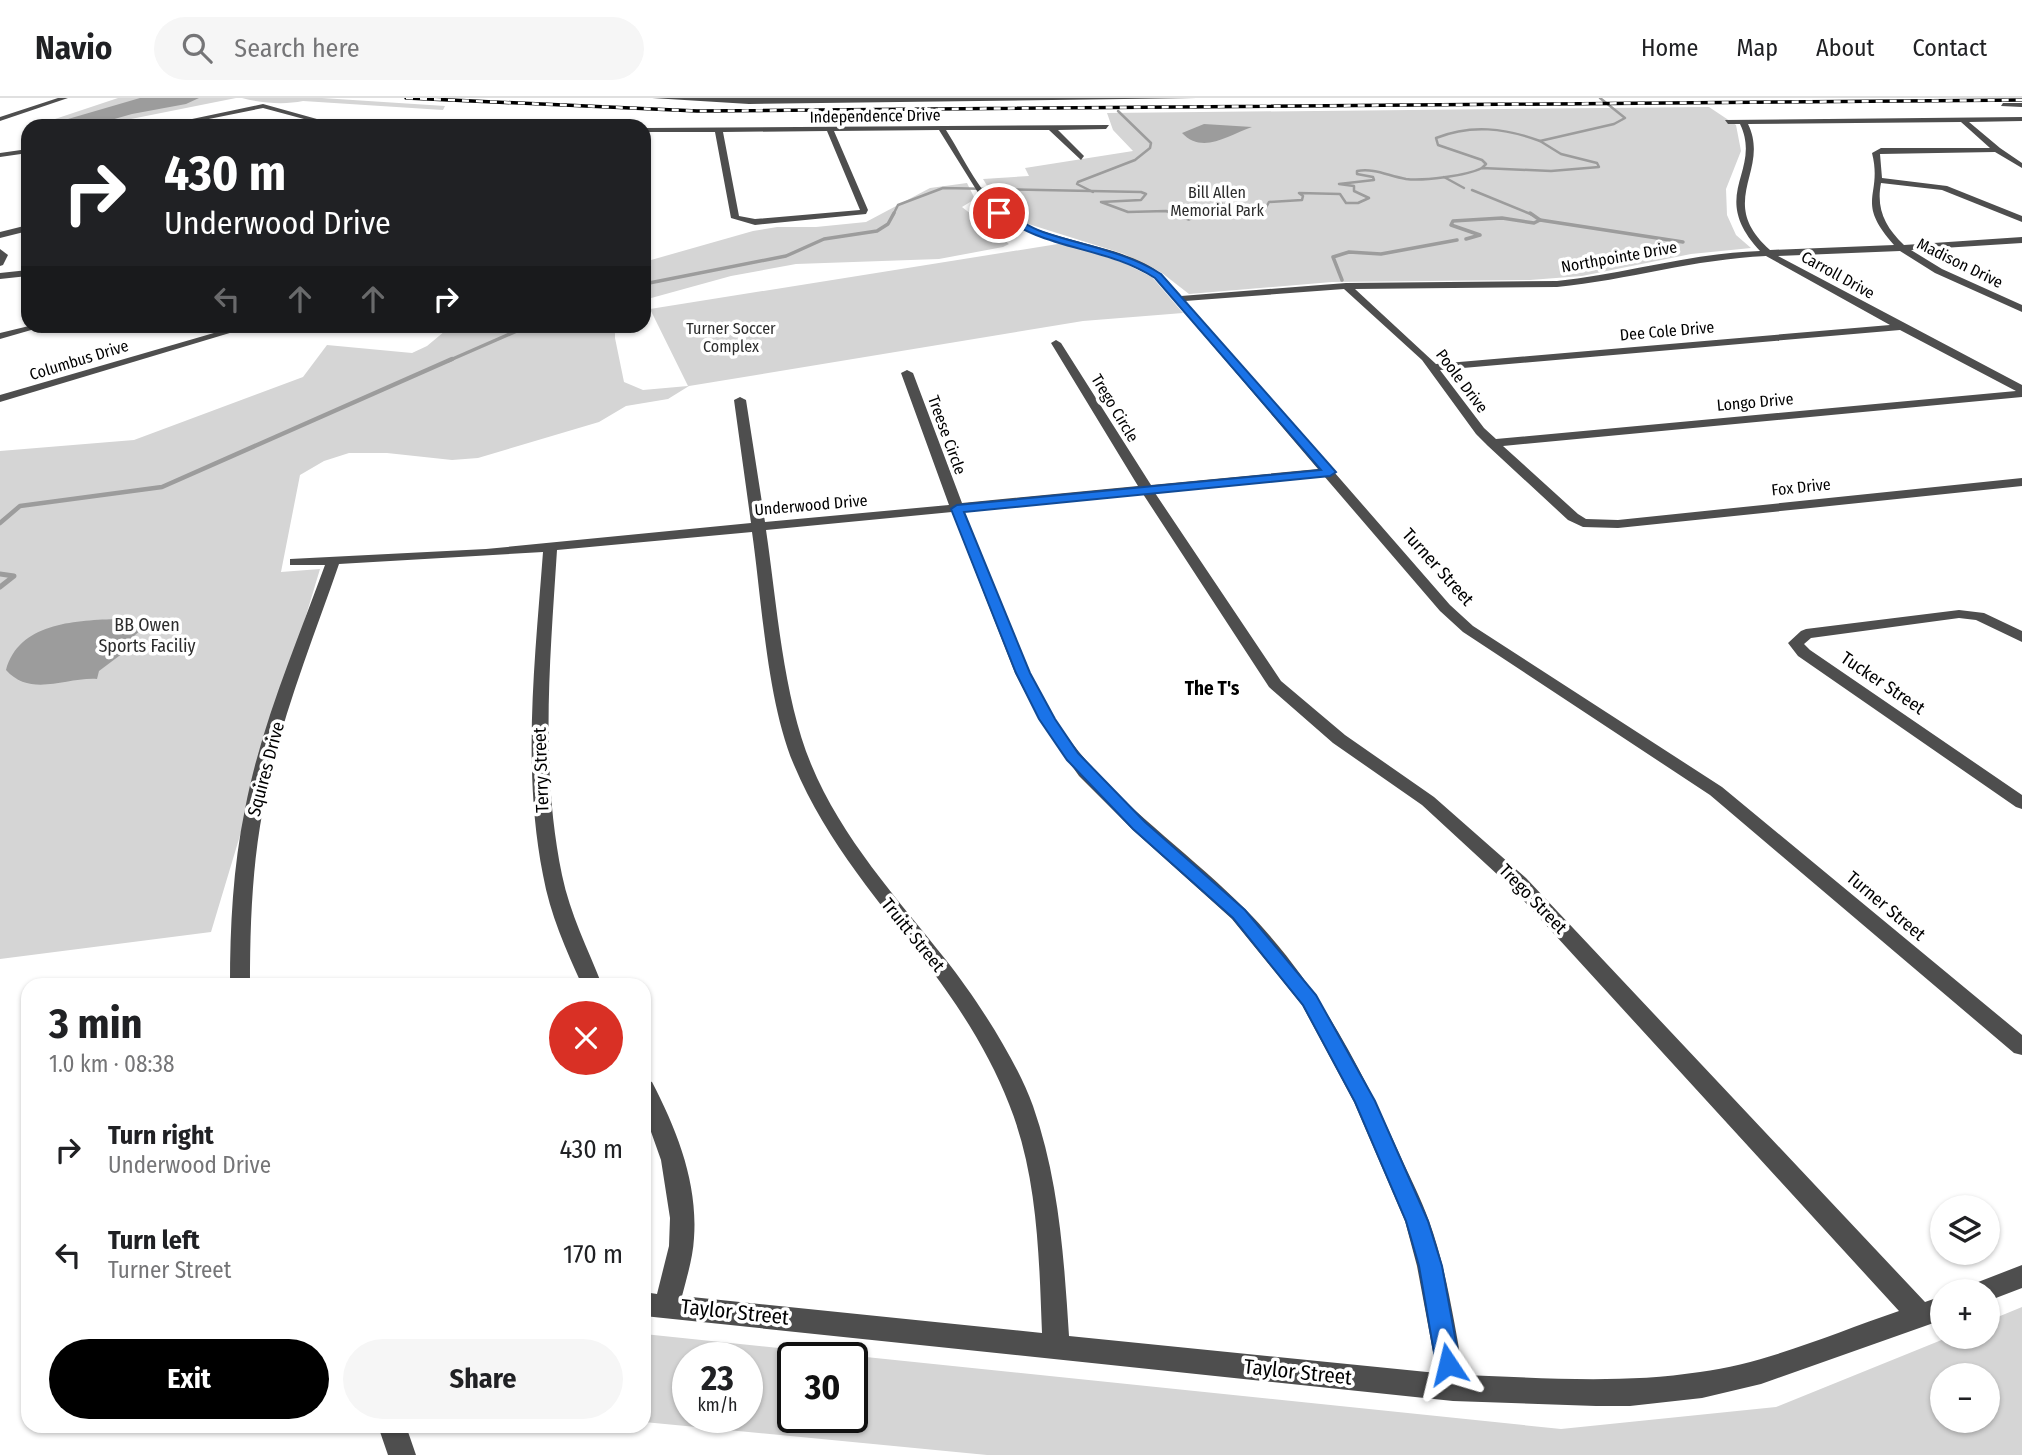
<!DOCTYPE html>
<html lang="en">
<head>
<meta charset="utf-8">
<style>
  :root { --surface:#fff; --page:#f6f6f6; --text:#202124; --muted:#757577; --line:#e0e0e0; --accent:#000 }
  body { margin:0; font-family:"Fira Sans Condensed",sans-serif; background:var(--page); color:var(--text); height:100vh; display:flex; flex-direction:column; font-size:26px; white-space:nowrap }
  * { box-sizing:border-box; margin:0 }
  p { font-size:23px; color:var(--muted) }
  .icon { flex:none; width:38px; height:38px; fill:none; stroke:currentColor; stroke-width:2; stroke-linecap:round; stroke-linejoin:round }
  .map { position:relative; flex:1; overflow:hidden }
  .sheet { position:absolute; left:21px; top:880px; width:630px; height:455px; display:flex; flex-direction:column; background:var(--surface); border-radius:21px; box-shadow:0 2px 5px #0004 }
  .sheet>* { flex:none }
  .hud { position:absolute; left:21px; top:21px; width:630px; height:214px; border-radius:21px; box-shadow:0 2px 5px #0004; background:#202124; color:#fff; overflow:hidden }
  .fabs { position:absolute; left:1930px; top:1097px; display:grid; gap:14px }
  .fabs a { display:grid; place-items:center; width:70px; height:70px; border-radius:50%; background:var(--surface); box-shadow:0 2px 5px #0004; font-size:35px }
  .speed { position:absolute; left:672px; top:1244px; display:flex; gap:14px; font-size:35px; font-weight:700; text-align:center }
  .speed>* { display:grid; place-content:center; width:91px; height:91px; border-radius:50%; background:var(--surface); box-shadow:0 2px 5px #0004; line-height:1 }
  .speed small { font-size:18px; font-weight:400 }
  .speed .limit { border:4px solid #111; border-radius:10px; background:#fff; color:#111 }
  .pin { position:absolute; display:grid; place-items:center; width:60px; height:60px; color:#fff; margin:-30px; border:4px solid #fff; border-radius:50%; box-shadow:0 2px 7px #0007 }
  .me { position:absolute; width:77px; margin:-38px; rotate:350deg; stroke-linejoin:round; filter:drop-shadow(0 0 5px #0008) }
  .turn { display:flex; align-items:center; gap:24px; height:147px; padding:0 28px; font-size:32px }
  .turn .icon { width:91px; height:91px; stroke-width:2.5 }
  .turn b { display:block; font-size:49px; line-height:60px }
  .lanes { display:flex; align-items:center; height:66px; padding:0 28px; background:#0003; justify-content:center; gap:35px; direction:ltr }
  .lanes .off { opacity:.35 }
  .round { display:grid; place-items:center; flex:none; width:74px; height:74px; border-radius:37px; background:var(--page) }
  .head { display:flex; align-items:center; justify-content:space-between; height:119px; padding:0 28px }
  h1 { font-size:42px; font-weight:700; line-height:52px }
  .button { display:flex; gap:14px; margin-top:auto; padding:14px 28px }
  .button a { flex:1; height:80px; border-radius:42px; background:var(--accent); color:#fff; font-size:28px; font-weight:700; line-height:80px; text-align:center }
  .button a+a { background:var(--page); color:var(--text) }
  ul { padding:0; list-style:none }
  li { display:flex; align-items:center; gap:21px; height:105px; padding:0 28px }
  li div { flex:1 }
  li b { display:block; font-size:26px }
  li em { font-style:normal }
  header { display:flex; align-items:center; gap:42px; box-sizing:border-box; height:98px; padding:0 35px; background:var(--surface); border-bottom:2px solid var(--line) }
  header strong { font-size:33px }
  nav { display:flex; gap:38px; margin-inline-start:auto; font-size:24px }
  .search { width:490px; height:63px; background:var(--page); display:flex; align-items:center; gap:18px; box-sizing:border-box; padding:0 24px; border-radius:38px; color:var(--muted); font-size:26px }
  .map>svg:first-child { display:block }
  .green { fill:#d5d5d5; fill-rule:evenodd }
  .water { fill:#9c9c9c }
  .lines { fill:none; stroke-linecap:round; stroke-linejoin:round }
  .stream-far3 { stroke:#9c9c9c; stroke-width:2.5 }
  .stream-far2 { stroke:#9c9c9c; stroke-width:3.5 }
  .stream-far1 { stroke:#9c9c9c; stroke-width:4.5 }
  .stream { stroke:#9c9c9c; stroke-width:5 }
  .minor { fill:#4e4e4e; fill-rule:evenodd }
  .rail-casing { stroke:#000; stroke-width:3.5 }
  .rail { stroke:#fff; stroke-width:2.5; stroke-dasharray:7; stroke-linecap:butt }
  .route { fill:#1a73e8; stroke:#114b97; stroke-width:2 }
  .labels { text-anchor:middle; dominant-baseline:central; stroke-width:7; stroke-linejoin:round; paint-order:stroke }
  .far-street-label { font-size:16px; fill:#000; stroke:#fff }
  .far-park-label { font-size:16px; fill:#2c2c2c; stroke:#fff }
  .street-label { font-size:18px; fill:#000; stroke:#fff }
  .park-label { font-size:18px; fill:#2c2c2c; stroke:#fff }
  .neighbourhood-label { font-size:19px; font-weight:bold; fill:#000; stroke:#fff }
  .near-street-label { font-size:21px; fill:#000; stroke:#fff }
</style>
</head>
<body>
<header>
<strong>Navio</strong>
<div class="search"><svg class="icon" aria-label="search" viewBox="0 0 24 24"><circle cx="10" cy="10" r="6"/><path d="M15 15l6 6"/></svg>Search here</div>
<nav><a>Home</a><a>Map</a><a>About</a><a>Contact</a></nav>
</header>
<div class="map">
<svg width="2022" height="1357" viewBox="0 0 2022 1357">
  <rect width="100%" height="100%" fill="#fff"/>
  <g class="green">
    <path d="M118,0H236L96,28H34Z"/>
    <path d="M242,0H322L445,8L443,12L303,3C284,7 261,5 242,0Z"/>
    <path d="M1709,9L1736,27L1741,53L1726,91L1727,117L1736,137L1751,150L1691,156L1582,178L1530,182L1332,184L1189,196L1162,175L1124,156L1022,124L1000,109L983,81L1029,78L1025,70L1133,53L1113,32L1107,15Z"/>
    <path d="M967,85L975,101L962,109L1009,146L1003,149L939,161L796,166L731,178L644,202V164L753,133L777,129H816L866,124L930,90Z"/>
    <path d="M1064,145L1124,165L1152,179L1183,215L1083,223L689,288L668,301L626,308L599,324L478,360L452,362L387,355H349L324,363L300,377L281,474L320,471L211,834L0,861V353L134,342L303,279L327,247L412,255L427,248L451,228H615V240L624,284L643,292L688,288L650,211Z"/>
    <path d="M2022,1209V1357H987L644,1324V1236L1561,1331L1776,1309L1949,1239H1988V1223ZM688,1260H747V1320H688ZM793,1260H852V1320H793ZM1942,1278H1988V1323H1942Z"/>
  </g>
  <g class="water">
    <path d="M140,0H199L186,6L132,16L90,28H44Z"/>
    <path d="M1204,26L1252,29C1228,37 1203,57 1182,35Z"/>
    <path d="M114,521L149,525L127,544L123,555L99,573L97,581C66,579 31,600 6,572C19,525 73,523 114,521Z"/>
  </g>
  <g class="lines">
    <g class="stream-far3">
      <path d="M1482,70L1486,66L1482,62L1438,47L1436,40C1471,26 1505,30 1540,43"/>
      <path d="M1444,79L1464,90"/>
      <path d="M1472,92L1533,117"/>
      <path d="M1093,94L1077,86L1078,84L1135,62L1150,50L1151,45L1118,13"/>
      <path d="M893,117L898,107L943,90L1141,94L1146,96L1141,102L1101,104L1128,114L1166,113L1176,117"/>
      <path d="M1199,117L1222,106L1244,114L1264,113L1269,104L1302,102L1303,98L1299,95L1340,96L1346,105H1358L1369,100L1354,93V88L1339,86L1374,82L1373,79L1357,76V73C1375,70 1388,78 1406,81C1423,83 1466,78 1482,70L1551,73L1599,69L1597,65L1561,56L1540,43L1614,26L1625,20L1600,0"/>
    </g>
    <g class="stream-far2">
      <path d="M1171,115L1189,121L1203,115"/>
      <path d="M1540,122L1683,144"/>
      <path d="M1466,141L1480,137L1451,127L1453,123L1502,120L1534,125L1540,122L1530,115"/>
      <path d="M1342,182L1333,159L1349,154L1381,156L1457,142"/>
      <path d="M644,186L786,158L824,141L877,133L888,126L894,115"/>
      <path d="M448,263L528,228"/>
    </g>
    <path class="stream-far1" d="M0,425L20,408L162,389L452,261"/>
    <path class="stream" d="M0,476L14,478L0,489"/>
    <g class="minor">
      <path d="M58,0H68L0,23V19Z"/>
      <path d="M652,0H1196L749,6Z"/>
      <path d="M2003,5H2022V9L2001,8Z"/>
      <path d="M263,6L342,28H330L263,10L174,28H159Z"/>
      <path d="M2022,19V23L1969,24L2000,50L2022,65V70L1995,54L1880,56L1882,80L1947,88L2022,118V124L1942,92L1881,85C1876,111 1885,129 1904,147L2022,139V145L1911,152L1942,171L2022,207V214L1935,175L1900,153L1778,158L2022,287V299L1503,348L1578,416L1586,421L1618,422L2022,380V388L1618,430L1583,429L1568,422L1488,348L1476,336L1422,262L1344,191L1185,203L1450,507L1473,528L1722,689L2022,937V957L2014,955L1710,697L1463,534L1440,513L1324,378L1155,395L1281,583L1345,637L1434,699L1526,780L1925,1204L1942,1198V1222L1761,1286L1702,1300L1630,1308H1596L1453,1303L644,1218V1194L657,1196L669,1148L670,1120L661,1062L644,1014V981L652,984C677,1032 698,1085 694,1140C693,1159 687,1179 682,1198L1042,1235C1039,1159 1038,1078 1009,1006C991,959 962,913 932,873C882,806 827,746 794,667C767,603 762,504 752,434L557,452C550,561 540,670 562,777C570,816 588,851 602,887H582C566,852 550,816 543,777C522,670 535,562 543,454L339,466C311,547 278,627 263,711C252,769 250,828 250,887H230C230,828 233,769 245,711C261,627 296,547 325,467H290V461L486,451L751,425L734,302L740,299L746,302L765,424L949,407L901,275L907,272L913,275L962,405L1138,388L1051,245L1056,242L1061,245L1151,387L1318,371L1155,180L1122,163L1035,137L1002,121L982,101L939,32L834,33L868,112L866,116L755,127L731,120L715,34H644V30L1109,27L1106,31L1058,32L1084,58L1081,62L1049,32H946C964,60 981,100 1009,118C1051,145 1130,147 1163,178C1169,184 1175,191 1181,198L1346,185L1557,183C1625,176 1691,155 1760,153C1707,96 1763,74 1740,26H1728L1725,22ZM1961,24L1990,50H1881L1872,55C1883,99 1854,102 1894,147L1770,152C1715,103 1771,73 1748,26ZM827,33L860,112L755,121L739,118L723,34ZM1766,158L1890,227L1436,266L1355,191L1557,189C1628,182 1695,161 1766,158ZM1900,232L2016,293L1496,341L1484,330L1440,272ZM1143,396L1269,589L1333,645L1422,707L1512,790L1899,1213C1834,1235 1768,1265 1700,1274C1621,1286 1543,1280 1464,1277C1454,1226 1447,1172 1429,1123C1421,1100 1409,1078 1399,1055C1360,967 1314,880 1245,811C1182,747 1105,699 1055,621C1018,563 991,478 964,413ZM952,414L1015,575L1039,621L1079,678L1133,732L1232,821L1302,907L1354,1004L1405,1123L1417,1168L1437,1275L1069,1238C1064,1160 1059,1082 1033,1008C1017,963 976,900 946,862C897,800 842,741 811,666C783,598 777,506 766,432Z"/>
      <path d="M442,22L528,26L532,28L439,26Z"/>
      <path d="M28,51V55L0,59V55Z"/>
      <path d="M28,127V133L0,140V134Z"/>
      <path d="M0,151L8,157L3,167L0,168Z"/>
      <path d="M28,172V178L0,181V175Z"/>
      <path d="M29,228H45L0,241V235Z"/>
      <path d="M238,228H253L0,304V297Z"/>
      <path d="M1959,512L1984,515L2022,533V544L1976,522L1959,520L1811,540L1804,546L1810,552L2022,697V711L2016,709L1798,558L1788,545L1801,533L1806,531Z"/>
      <path d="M2022,1167V1190L1988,1203V1194H1969L1973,1186Z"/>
      <path d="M378,1328H406L416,1357H388Z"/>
    </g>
    <g class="rail-casing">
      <path id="rail" d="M406,0L697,13L2022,2"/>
    </g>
    <use href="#rail" class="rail"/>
  </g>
  <path class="route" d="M999,112C1014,118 1028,129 1043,134C1083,148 1125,153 1161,176L1336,374L1330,378L964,414L1030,575L1055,621L1078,655L1145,724L1245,812L1316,897L1375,1003L1428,1123L1442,1168L1460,1266L1457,1274L1448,1277L1440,1274L1436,1266L1419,1168L1406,1123L1355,1004L1303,907L1233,820L1133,731L1067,662L1039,621L1016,575L951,411L957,407L1321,372L1155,180C1118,156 1076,153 1036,137C1022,132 1009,123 996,116Z"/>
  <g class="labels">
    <g class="far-street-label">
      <text transform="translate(875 18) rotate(-1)">Independence Drive</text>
      <text transform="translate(1619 159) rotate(-10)">Northpointe Drive</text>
      <text transform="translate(1960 165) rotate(26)">Madison Drive</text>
      <text transform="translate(1838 177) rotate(29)">Carroll Drive</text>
      <text transform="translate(1667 233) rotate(-5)">Dee Cole Drive</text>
      <text transform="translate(79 262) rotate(-17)">Columbus Drive</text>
      <text transform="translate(1462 283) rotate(53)">Poole Drive</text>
      <text transform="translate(1755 304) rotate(-5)">Longo Drive</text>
      <text transform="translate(1115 310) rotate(59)">Trego Circle</text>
      <text transform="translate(947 337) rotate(70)">Treese Circle</text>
      <text transform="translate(1801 389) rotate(-6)">Fox Drive</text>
      <text transform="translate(811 407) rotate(-5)">Underwood Drive</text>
    </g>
    <g class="far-park-label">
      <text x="1217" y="94">Bill Allen<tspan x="1217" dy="18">Memorial Park</tspan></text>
      <text x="731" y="230">Turner Soccer<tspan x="731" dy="18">Complex</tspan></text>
    </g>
    <g class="street-label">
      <text transform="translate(1438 469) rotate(48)">Turner Street</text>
      <text transform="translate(1883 585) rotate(34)">Tucker Street</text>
      <text transform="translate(266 671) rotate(-75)">Squires Drive</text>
      <text transform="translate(541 672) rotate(-92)">Terry Street</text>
      <text transform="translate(1533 801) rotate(46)">Trego Street</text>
      <text transform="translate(1886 808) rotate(40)">Turner Street</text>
      <text transform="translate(913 837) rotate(51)">Truitt Street</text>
    </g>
    <g class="park-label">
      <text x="147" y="527">BB Owen<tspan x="147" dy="21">Sports Faciliy</tspan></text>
    </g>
    <g class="neighbourhood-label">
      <text x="1212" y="590">The T's</text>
    </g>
    <g class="near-street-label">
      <text transform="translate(735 1214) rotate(6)">Taylor Street</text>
      <text transform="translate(1298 1274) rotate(6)">Taylor Street</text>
    </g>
  </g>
</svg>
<div class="fabs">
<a><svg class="icon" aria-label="layers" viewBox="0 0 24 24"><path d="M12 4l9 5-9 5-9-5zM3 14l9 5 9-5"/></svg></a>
<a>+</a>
<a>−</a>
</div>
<div class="speed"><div>23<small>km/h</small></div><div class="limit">30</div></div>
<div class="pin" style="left:999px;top:115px;background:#d93025"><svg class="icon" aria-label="arrive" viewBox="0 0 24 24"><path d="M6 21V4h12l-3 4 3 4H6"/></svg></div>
<svg class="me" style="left:1448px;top:1266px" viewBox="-20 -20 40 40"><path d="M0-17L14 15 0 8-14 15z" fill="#1a73e8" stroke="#fff" stroke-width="4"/></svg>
<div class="hud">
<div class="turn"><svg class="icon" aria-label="right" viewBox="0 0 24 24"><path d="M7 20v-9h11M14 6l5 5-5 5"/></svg><div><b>430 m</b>Underwood Drive</div></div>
<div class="lanes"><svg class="icon off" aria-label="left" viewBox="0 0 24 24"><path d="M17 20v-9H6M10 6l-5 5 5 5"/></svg><svg class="icon off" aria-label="ahead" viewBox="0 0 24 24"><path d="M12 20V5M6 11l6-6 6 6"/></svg><svg class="icon off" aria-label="ahead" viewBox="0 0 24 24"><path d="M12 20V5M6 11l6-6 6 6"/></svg><svg class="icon" aria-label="right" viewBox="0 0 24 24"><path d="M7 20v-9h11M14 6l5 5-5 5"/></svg></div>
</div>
<section class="sheet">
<div class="head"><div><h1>3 min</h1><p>1.0 km · 08:38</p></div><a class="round" style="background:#d93025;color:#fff"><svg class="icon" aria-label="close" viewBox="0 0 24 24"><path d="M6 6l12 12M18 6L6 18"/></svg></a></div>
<ul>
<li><svg class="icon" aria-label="right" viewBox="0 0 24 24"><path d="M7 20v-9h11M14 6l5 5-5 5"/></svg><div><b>Turn right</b><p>Underwood Drive</p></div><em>430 m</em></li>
<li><svg class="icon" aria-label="left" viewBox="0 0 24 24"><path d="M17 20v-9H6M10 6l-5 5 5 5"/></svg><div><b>Turn left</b><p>Turner Street</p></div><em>170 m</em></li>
</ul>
<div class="button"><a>Exit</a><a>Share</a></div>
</section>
</div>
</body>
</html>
